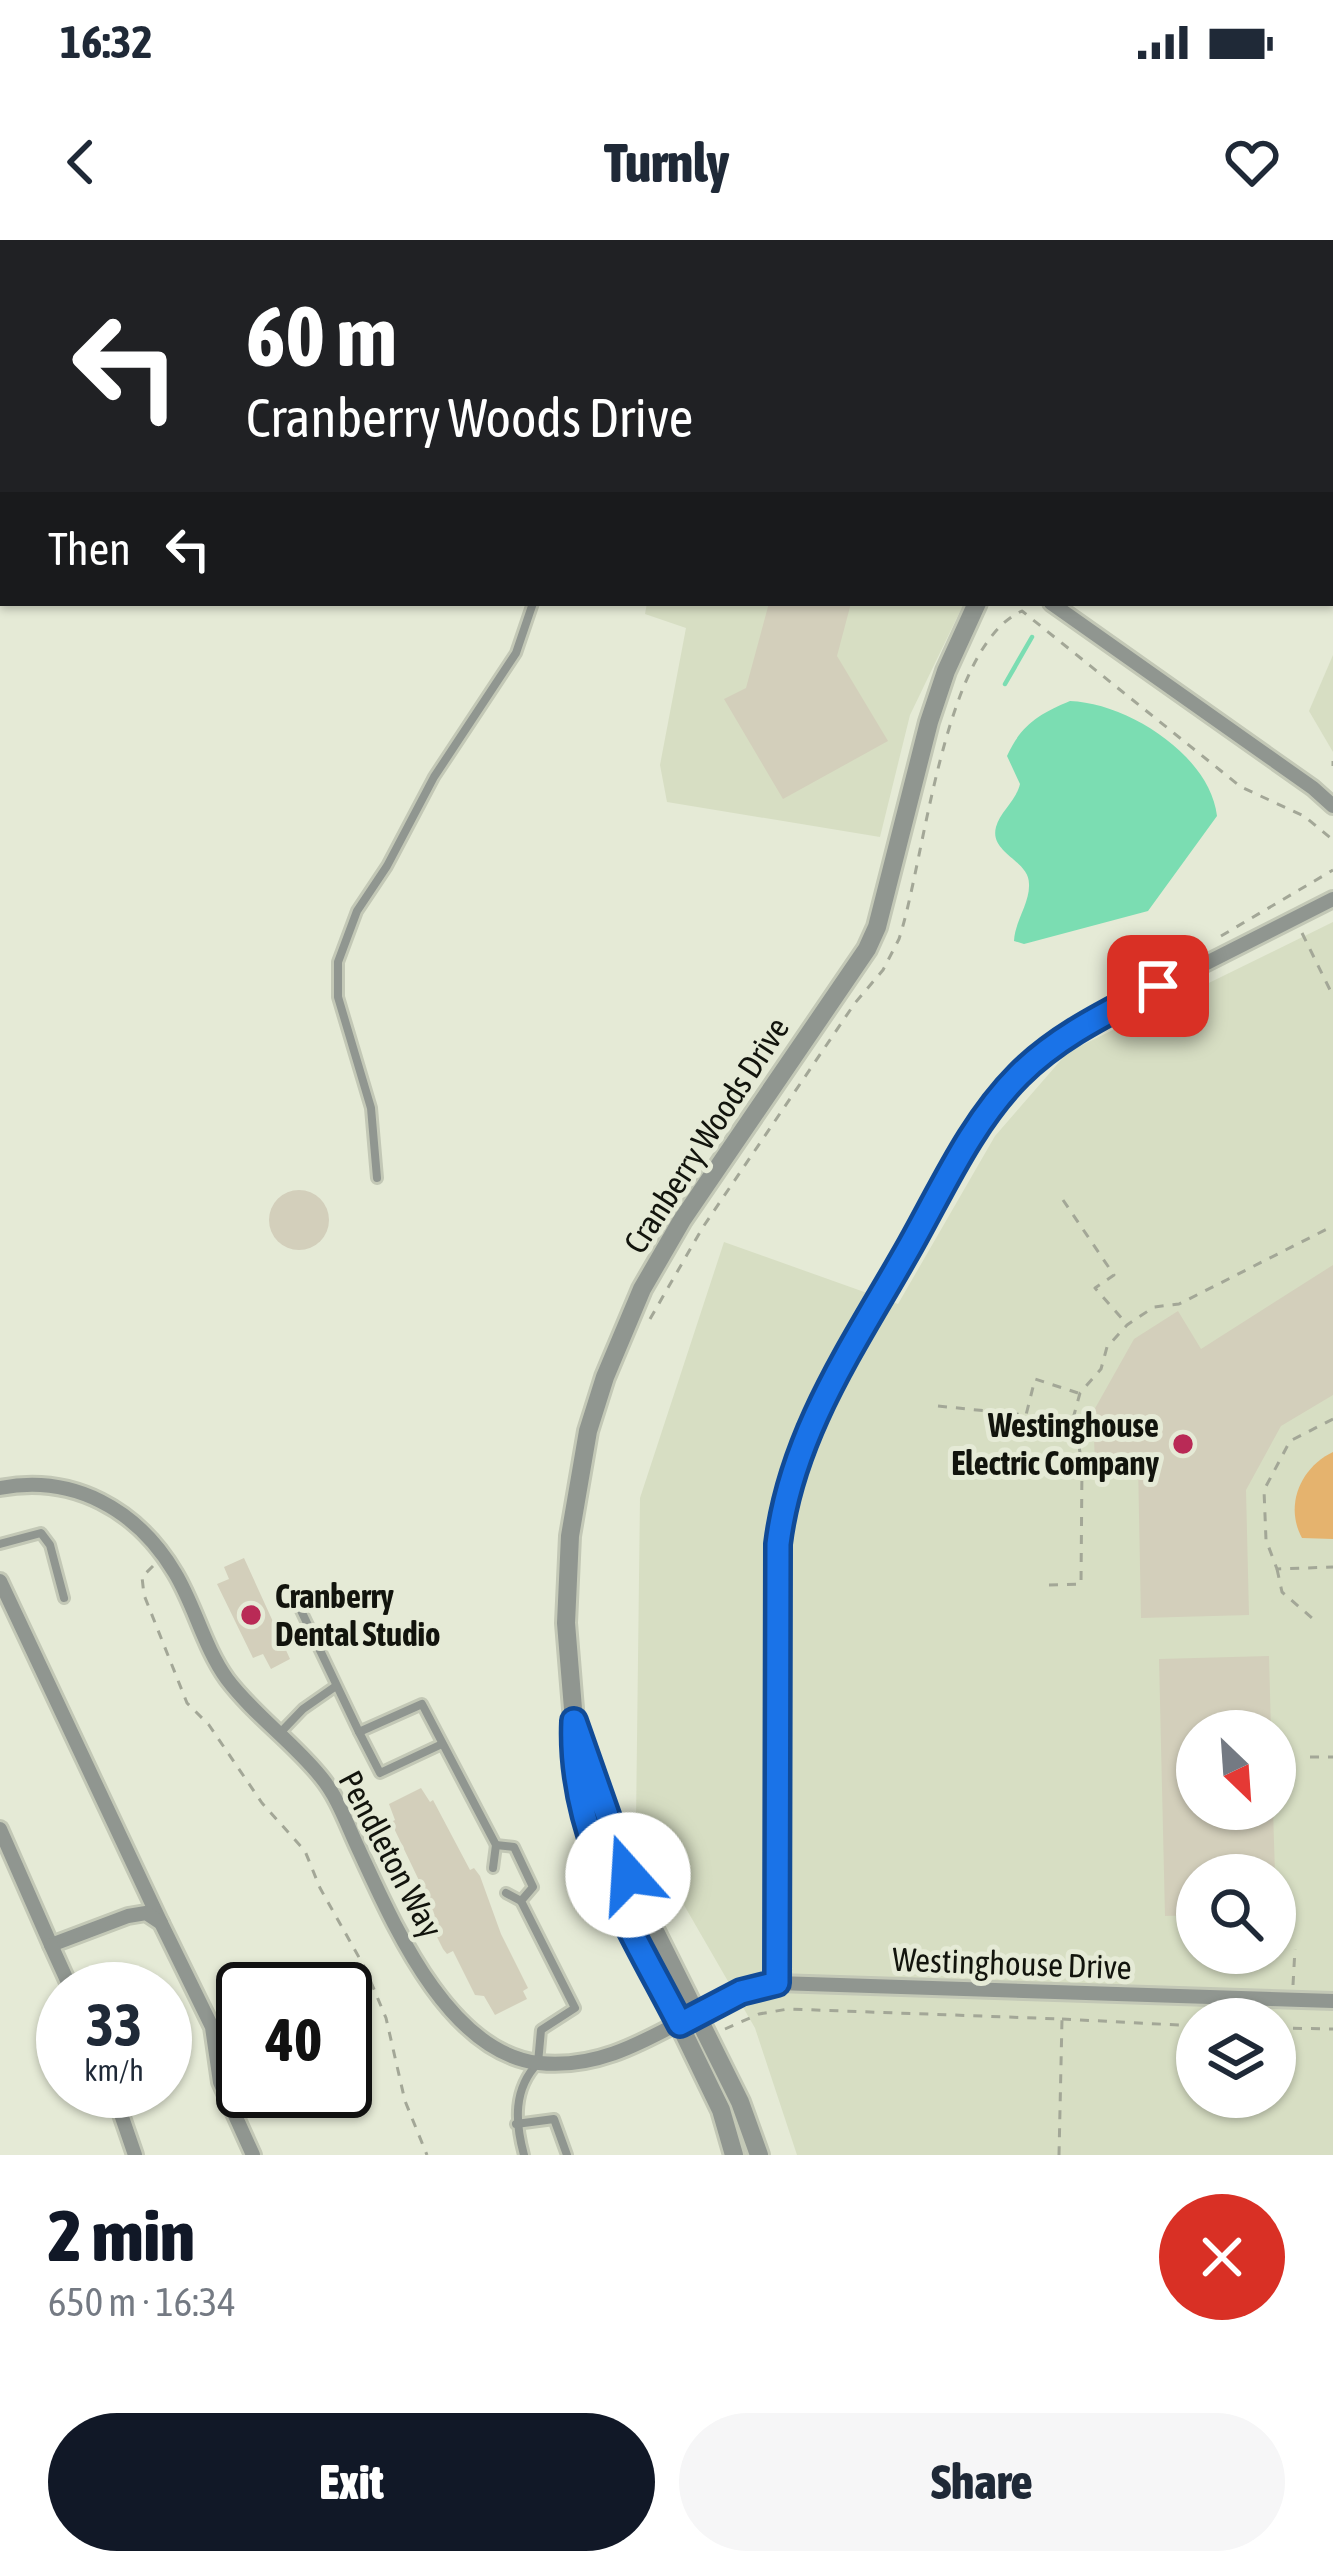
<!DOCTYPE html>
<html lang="en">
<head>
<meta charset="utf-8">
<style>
  :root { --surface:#fff; --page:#f6f6f7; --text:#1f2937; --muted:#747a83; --accent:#111827 }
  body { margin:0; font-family:"Asap Condensed",sans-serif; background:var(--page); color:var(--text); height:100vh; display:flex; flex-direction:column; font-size:45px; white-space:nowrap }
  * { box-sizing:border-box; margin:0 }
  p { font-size:39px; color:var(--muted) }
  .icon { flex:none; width:66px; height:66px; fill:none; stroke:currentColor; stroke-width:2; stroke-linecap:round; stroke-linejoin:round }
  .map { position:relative; height:1915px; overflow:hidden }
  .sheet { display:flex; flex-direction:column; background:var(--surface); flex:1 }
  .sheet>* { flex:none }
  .guide { position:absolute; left:0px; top:0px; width:1335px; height:366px; box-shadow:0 3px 9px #0004; background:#202124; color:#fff; overflow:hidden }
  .needle { width:78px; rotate:155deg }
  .fabs { position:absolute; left:1176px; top:1470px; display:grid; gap:24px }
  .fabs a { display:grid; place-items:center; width:120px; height:120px; border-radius:50%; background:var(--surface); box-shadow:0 3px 9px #0004; font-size:60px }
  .speed { position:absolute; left:36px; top:1722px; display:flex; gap:24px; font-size:60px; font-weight:700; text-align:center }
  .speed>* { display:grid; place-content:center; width:156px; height:156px; border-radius:50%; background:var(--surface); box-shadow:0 3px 9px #0004; line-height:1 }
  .speed small { font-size:30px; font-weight:400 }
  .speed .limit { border:6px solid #111; border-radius:18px; background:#fff; color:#111 }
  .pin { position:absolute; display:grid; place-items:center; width:102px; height:102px; color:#fff; margin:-51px; border-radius:24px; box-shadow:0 6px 18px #0006 }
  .me { position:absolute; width:132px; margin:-66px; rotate:341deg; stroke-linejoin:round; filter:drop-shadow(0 0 9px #0008) }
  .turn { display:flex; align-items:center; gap:42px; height:252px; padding:0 48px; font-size:54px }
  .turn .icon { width:156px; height:156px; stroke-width:2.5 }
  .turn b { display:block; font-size:84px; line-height:102px }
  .then { display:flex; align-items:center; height:114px; padding:0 48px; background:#0003; gap:24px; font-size:45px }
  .round { display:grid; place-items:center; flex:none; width:126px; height:126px; border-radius:63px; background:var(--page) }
  .head { display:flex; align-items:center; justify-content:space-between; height:204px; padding:0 48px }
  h1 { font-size:72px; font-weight:800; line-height:90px; color:var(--accent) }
  .button { display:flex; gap:24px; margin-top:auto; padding:24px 48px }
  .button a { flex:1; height:138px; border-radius:72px; background:var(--accent); color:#fff; font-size:48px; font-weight:800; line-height:138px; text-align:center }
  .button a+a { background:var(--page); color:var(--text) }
  .status { display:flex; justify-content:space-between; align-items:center; height:84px; padding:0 60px; background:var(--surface); direction:ltr }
  .status svg { height:33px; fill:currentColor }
  header { display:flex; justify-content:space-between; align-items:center; height:156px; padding:0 48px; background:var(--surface); font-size:54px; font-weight:800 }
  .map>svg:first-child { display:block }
  .built { fill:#d7dec3; fill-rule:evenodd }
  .green { fill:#e5b36e }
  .water { fill:#7bddb2 }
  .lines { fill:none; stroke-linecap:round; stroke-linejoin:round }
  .stream { stroke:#7bddb2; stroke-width:4.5 }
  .building { fill:#d3cfbb }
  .service-casing { stroke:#c3c8b6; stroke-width:14 }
  .minor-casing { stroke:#c3c8b6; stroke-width:20 }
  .tertiary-casing { stroke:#c3c8b6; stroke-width:24 }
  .path { stroke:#a3a797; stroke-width:3; stroke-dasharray:9 9; stroke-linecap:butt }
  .service { stroke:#909690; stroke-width:8 }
  .minor { stroke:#909690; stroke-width:14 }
  .tertiary { stroke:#909690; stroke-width:18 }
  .route-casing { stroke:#114b97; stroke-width:30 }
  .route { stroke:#1a73e8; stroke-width:21 }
  .poi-dot { fill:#b92a56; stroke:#e5ead6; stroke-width:4.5 }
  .labels { text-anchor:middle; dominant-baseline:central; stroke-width:10; stroke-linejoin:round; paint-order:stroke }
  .street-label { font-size:33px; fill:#12140d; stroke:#e5ead6 }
  .poi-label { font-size:33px; font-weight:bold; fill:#12140d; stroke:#e5ead6; text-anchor:end }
</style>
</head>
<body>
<div class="status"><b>16:32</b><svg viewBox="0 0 49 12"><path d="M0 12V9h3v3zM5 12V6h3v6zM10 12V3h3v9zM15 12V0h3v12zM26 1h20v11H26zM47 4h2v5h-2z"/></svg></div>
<header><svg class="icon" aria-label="back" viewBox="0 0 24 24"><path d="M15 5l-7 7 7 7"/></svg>Turnly<svg class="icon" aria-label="heart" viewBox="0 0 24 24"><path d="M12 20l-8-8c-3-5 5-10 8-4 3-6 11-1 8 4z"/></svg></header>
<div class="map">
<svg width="1333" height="1915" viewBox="0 0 1333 1915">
  <rect width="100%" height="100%" fill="#e5ead6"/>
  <g class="built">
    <path d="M647,363H964L910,475L880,597L667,562L660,525L686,388L645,374Z"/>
    <path d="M1333,415V512L1309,471Z"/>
    <path d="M1333,682V1915H797L755,1788L636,1582L640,1258L724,1002L898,1064L995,896L1068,812ZM1197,1491H1275V1569H1197ZM1197,1635H1275V1713H1197ZM1197,1779H1275V1857H1197Z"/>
  </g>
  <path class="green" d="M1333,1212V1299L1302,1298C1284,1265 1301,1227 1333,1212Z"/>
  <path class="water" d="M1070,461C1127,463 1210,515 1217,576L1148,671L1024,704L1014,701C1015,681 1030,663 1029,644C1029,620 989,613 996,587C1000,572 1016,561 1020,544L1007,516C1021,485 1039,474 1070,461Z"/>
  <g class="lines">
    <g class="stream">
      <path d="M1332,53L1333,51"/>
      <path d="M1005,444L1032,397"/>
    </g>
  </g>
  <g class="building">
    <path d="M769,363H851L837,416L888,501L783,559L724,459L746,448Z"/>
    <circle cx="299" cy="980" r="30"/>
    <path d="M1333,1025V1155L1281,1186L1246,1250L1249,1375L1141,1378L1138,1223L1095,1224L1093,1172L1134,1099L1178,1071L1201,1109Z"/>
    <path d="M244,1318L290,1419L271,1429L263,1414L253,1418L217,1344L229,1339L224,1327Z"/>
    <path d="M1269,1416L1271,1491H1197V1569H1273L1275,1635H1197V1675L1165,1676L1159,1419Z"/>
    <path d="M421,1548L430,1562L433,1560L470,1630L474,1628L480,1636L501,1694L528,1748L523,1751L527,1759L495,1775L484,1756L475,1755L453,1711L447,1714L443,1709L429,1681L433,1680L422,1655L425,1653L391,1582L395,1580L389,1564Z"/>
  </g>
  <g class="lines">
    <g class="service-casing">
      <g id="service">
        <path d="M525,0L526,3"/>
        <path d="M377,938L371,868L338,757V722L357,671L387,626L434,537L516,413L533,363"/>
        <path d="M0,1304L41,1293L50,1305L64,1358"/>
        <path d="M296,1360L359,1492L422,1464L496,1605L514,1607L533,1647L521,1661L575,1768L541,1790L538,1823C513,1849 515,1882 524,1915"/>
        <path d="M359,1492L380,1533L442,1504"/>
        <path d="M279,1494L303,1469L336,1446"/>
        <path d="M493,1628L496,1605"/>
        <path d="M506,1653L521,1661"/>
        <path d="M516,1884L554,1879L567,1915"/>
      </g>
    </g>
    <g class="minor-casing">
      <g id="minor">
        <path d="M651,0L652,3"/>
        <path d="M1051,363L1313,548L1333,566"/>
        <path d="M0,1248C73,1234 137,1269 175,1333C195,1366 204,1407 227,1439C254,1475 293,1502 321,1537C339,1559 347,1585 359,1610C393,1683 448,1813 539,1823C632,1833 695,1756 777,1743L1333,1761"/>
        <path d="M0,1341L161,1683"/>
        <path d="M0,1589L51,1705L128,1676L146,1673L161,1683L212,1787L220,1842L253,1915"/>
        <path d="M51,1705L71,1749"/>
        <path d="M777,1743L778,1304L784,1255L813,1175L966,905L1019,835L1080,787L1333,659"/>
        <path d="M113,1851L135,1915"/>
      </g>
    </g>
    <g class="tertiary-casing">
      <g id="tertiary">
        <path d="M1196,3L1198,0"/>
        <path d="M576,1485L627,1635L740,1862L759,1915"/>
        <path d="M734,1915L721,1870L658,1740L614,1663L589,1594L573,1514L574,1481L566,1383L570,1296L588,1191L605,1137L642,1049L682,980L867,709L877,687L929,482L946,431L977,363"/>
      </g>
    </g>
    <g class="path">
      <path d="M985,0L987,3"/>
      <path d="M1333,521V526"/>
      <path d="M1302,693L1333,756"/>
      <path d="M1221,696L1333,630"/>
      <path d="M1063,960L1114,1035L1095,1048L1126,1083"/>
      <path d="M650,1079L703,987L855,763L883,730L899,699C925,620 943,406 1022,371L1241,547L1304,576L1333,600"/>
      <path d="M938,1166L1026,1175L1035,1139L1078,1153"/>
      <path d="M1333,1179L1290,1201L1264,1250L1266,1300L1277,1329L1333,1327"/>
      <path d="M153,1326L142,1337L144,1355L187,1463L209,1485L262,1563L305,1611L320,1648L365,1728L386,1778L405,1861L427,1915"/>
      <path d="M1277,1329L1282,1352L1312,1378"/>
      <path d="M1049,1345L1081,1344L1082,1225L1074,1175L1080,1153L1101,1129L1107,1107L1127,1085L1154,1067L1179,1064L1333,986"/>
      <path d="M1310,1517H1333"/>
      <path d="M1073,1738L1075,1704"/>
      <path d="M1293,1745L1295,1709"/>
      <path d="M1062,1779L1197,1786"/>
      <path d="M1275,1788L1333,1789"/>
      <path d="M725,1789L759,1774L788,1769L1062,1779L1059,1915"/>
    </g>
    <use href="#service" class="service"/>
    <use href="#minor" class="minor"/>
    <use href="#tertiary" class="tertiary"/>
  </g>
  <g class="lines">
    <g class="route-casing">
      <path id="route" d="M628,1635L574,1481C569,1595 630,1687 680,1784L741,1752L777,1743L778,1304C792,1191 856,1102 911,1004C943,947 972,882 1019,835C1059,795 1109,772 1158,746"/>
    </g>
    <use href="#route" class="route"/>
  </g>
  <g class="poi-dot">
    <circle cx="1183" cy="1204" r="12"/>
    <circle cx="251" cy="1375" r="12"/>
  </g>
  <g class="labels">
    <g class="street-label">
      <text transform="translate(706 895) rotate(-57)">Cranberry Woods Drive</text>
      <text transform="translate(391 1614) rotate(62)">Pendleton Way</text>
      <text transform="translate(1012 1723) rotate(2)">Westinghouse Drive</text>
    </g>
    <g class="poi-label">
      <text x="1159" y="1185">Westinghouse<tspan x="1159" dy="38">Electric Company</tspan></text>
      <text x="275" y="1356" text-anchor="start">Cranberry<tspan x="275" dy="38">Dental Studio</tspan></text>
    </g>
  </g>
</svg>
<div class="fabs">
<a><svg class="needle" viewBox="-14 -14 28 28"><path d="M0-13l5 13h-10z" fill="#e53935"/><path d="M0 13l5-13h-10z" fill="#747a83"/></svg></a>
<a><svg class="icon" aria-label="search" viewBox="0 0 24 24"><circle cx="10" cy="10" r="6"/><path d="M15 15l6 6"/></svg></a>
<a><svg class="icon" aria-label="layers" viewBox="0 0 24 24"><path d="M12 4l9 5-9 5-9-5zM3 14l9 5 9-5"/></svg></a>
</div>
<div class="speed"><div>33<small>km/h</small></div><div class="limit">40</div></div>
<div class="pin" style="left:1158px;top:746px;background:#d93025"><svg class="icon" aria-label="arrive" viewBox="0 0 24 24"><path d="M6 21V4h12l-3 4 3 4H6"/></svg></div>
<svg class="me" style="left:628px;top:1635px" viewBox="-20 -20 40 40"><circle r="19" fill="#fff"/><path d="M0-13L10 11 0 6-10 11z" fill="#1a73e8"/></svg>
<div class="guide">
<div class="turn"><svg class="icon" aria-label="left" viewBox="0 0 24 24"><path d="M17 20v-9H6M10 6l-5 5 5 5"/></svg><div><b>60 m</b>Cranberry Woods Drive</div></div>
<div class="then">Then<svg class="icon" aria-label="left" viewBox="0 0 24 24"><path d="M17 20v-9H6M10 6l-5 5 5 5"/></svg></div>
</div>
</div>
<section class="sheet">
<div class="head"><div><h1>2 min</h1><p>650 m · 16:34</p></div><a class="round" style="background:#d93025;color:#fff"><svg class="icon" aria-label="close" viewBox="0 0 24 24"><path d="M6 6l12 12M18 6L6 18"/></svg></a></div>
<div class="button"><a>Exit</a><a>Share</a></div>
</section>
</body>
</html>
